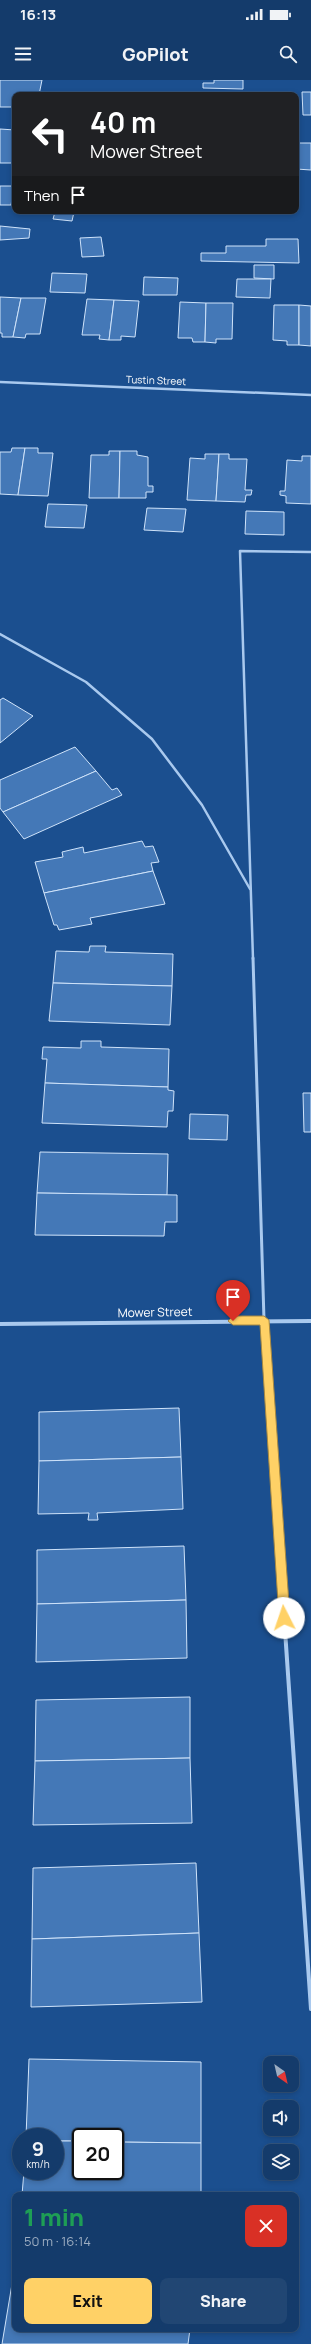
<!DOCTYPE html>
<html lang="en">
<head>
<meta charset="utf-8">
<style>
  :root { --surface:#143b6b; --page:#214673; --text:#f1f3f6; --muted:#9dadc1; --line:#33557e; --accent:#ffd166 }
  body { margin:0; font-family:Manrope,sans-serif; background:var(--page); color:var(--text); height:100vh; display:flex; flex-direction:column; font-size:15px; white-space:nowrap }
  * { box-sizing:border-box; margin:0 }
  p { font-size:13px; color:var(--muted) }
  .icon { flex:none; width:22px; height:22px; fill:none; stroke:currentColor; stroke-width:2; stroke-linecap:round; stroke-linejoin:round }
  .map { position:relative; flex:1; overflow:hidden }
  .side { position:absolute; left:12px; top:2112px; width:287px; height:140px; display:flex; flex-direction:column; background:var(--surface); border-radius:8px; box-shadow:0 2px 6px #0003,0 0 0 1px var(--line) }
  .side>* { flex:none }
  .hud { position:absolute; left:12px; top:12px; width:287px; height:122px; border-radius:8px; box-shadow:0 2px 6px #0003,0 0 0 1px var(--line); background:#202124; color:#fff; overflow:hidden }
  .needle { width:26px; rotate:146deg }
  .tools { position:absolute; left:263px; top:1976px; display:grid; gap:8px }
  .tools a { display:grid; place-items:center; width:36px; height:36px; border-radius:8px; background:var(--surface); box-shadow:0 2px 6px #0003,0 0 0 1px var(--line); font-size:20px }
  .speed { position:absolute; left:12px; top:2048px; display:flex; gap:8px; font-size:20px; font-weight:700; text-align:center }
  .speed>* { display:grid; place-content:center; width:52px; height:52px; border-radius:50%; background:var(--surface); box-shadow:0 2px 6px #0003,0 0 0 1px var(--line); line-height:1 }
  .speed small { font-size:10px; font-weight:400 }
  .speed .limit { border:2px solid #111; border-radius:6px; background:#fff; color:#111 }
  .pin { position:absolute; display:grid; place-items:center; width:34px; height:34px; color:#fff; margin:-41px -17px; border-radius:50% 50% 50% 0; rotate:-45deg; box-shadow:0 0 4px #0007 }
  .pin .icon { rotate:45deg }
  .me { position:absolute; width:44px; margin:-22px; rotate:356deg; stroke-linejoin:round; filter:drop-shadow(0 0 3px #0008) }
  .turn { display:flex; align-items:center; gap:14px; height:84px; padding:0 12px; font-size:18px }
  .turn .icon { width:52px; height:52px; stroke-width:2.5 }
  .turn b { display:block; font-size:28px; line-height:34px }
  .then { display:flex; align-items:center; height:38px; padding:0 12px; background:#0003; gap:8px; font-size:15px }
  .round { display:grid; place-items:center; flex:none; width:42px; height:42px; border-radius:8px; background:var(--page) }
  .summary { display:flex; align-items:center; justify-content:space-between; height:68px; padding:0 12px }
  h1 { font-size:24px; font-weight:800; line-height:30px; color:#1e9e55 }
  .action { display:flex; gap:8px; margin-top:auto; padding:8px 12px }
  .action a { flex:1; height:46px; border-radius:8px; background:var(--accent); color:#111; font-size:16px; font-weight:800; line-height:46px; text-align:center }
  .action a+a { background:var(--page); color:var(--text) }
  .status { display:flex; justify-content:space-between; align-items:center; height:28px; padding:0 20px; background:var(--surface); direction:ltr }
  .status svg { height:11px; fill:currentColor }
  header { display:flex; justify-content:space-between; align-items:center; height:52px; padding:0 12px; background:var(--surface); font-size:18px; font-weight:800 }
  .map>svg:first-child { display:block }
  .building { fill:#4478b7; stroke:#cfe3fa }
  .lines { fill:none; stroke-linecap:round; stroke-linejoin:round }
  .service-far2 { stroke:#a9c9ee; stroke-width:2.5 }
  .service-far1 { stroke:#a9c9ee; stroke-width:3 }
  .service { stroke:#a9c9ee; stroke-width:4 }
  .minor-far1 { stroke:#a9c9ee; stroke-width:2.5 }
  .minor { stroke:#a9c9ee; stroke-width:4 }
  .route { fill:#ffd166; stroke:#a68842 }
  .labels { text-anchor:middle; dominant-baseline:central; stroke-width:3.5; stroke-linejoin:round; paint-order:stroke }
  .far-street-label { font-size:10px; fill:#fff; stroke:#1b4f8f }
  .street-label { font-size:12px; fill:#fff; stroke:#1b4f8f }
</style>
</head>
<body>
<div class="status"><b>16:13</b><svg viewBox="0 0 49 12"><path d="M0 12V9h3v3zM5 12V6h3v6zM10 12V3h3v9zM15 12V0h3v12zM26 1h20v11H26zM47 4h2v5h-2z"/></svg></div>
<header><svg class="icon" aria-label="menu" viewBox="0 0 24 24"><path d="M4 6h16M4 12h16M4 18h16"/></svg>GoPilot<svg class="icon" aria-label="search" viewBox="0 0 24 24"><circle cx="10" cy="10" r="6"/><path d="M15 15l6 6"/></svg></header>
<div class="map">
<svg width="311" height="2264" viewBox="0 0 311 2264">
  <rect width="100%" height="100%" fill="#1b4f8f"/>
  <g class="building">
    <path d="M0,0H42L39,15H15V27H0Z"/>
    <path d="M214,0H243V9L203,8V3H214Z"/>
    <path d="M302,12H311V35H303Z"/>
    <path d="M0,49L15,50V83H0Z"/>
    <path d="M296,63H311V90L296,89Z"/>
    <path d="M0,106H14L11,125H0Z"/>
    <path d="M55,132H74L72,141L53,139Z"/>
    <path d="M0,146L30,149L29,158L0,160Z"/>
    <path d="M101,157L104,176L82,177L80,158Z"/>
    <path d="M266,159H298L299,183L201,181V173H226V166H266Z"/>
    <path d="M254,185H274V199L254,198Z"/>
    <path d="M52,193L87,194L85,213L50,212Z"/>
    <path d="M144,197L178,198L177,215H143Z"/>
    <path d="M237,199H271L270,218L236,217Z"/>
    <path d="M0,217L21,218L13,257H2V253H0Z"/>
    <path d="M21,218H46L40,254H26L25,258L13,257Z"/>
    <path d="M87,219L114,220L109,260L99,259L100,255H82Z"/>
    <path d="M114,220L139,221L135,257L121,256V260H109Z"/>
    <path d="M180,222L206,223L205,262H193L192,258H178Z"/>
    <path d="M206,223H233L232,259H216V263L205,262Z"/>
    <path d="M274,225H299V265H287V261L273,260Z"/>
    <path d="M299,225L311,226V266L299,265Z"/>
    <path d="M12,368H25L18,415L0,414V372H11Z"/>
    <path d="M25,368H38V373H53L48,416L18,415Z"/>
    <path d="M109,371H120L119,418H89L91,375H109Z"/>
    <path d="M120,371H137V375L148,377V406H153V412H146V418H119Z"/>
    <path d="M205,374H219L216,421L187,420L190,378L205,379Z"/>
    <path d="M219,374H229V379H247L245,410H252L251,415H246L245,422L216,421Z"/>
    <path d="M302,376H311V424L286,423V416L280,415V411H285L287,380L302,381Z"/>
    <path d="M48,424L87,425L84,448L45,447Z"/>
    <path d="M147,428L186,429L183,452L144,450Z"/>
    <path d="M246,431L284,432V455L245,454Z"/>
    <path d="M3,618L33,636L0,663V620Z"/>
    <path d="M75,667L96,691L3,732L0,728V700Z"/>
    <path d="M96,691L112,710L117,708L122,715L24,759L3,732Z"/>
    <path d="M142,761L145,767L153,766L159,782L151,783L153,791L44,813L35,782L63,777L62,772L83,767L84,773Z"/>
    <path d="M153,791L165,824L90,838L92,844L59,850L57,845H54L44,813Z"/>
    <path d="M90,866H106L105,872L173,874L172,906L53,903L56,871L89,872Z"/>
    <path d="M53,903L172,906L170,945L49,941Z"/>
    <path d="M81,961H101V967L169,969L168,1007L45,1003L47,979H42L43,967L81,968Z"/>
    <path d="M45,1003L168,1007V1010L174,1011L173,1031H168L167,1047L42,1043Z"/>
    <path d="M303,1013H311V1052H304Z"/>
    <path d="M190,1034L228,1035L227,1060L189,1059Z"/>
    <path d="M40,1072L168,1074L167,1115L37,1113Z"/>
    <path d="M37,1113L177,1115V1142H165L164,1156L35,1155Z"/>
    <path d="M179,1328L181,1377L39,1381V1332Z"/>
    <path d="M181,1377L183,1429L97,1433L98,1440H88L89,1433L38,1434L39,1381Z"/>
    <path d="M184,1466L186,1520L37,1524V1470Z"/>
    <path d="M186,1520L187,1578L36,1582L37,1524Z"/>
    <path d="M190,1617V1678L35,1681L36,1620Z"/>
    <path d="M190,1678L192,1743L33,1745L35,1681Z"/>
    <path d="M196,1783L199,1853L32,1859L33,1788Z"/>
    <path d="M199,1853L202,1922L31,1927L32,1859Z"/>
    <path d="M29,1979L201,1982V2063L115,2062V2057H81V2061H55V2057H26Z"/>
    <path d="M55,2061H81V2091H115V2062L201,2063V2115H22L24,2091H55Z"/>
    <path d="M14,2192L15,2249H190L188,2264H2Z"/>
  </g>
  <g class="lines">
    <g class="service-far2">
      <path d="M0,554L86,602L152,659L202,725L250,809"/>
      <path d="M253,879L240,471L311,472"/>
    </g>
    <path class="service-far1" d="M253,878L264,1240L281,1493"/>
    <path class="service" d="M281,1492L311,1929"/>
    <path class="minor-far1" d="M0,302L311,315"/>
    <path class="minor" d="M0,1244L311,1241"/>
  </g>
  <path class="route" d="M233,1236H264L269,1240L290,1538L284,1543L279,1538L260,1245H233L228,1241Z"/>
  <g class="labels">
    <g class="far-street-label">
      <text transform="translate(156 300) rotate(2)">Tustin Street</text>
    </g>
    <g class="street-label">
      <text transform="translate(155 1232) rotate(-1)">Mower Street</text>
    </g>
  </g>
</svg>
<div class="tools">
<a><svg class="needle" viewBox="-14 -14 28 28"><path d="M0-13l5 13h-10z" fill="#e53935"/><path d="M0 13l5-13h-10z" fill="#9dadc1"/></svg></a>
<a><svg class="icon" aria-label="sound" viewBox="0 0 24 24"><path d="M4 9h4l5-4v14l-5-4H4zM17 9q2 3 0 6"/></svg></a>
<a><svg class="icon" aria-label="layers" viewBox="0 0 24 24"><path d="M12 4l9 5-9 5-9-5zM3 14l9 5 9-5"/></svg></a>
</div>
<div class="speed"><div>9<small>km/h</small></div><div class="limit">20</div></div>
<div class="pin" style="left:233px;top:1241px;background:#d93025"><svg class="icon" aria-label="arrive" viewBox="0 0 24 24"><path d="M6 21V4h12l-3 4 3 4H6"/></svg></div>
<svg class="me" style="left:284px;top:1538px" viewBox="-20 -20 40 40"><circle r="19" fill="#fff"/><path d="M0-13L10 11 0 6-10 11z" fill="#ffd166"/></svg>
<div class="hud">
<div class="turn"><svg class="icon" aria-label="left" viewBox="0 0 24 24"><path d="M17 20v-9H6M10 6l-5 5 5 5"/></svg><div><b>40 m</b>Mower Street</div></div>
<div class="then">Then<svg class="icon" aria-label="arrive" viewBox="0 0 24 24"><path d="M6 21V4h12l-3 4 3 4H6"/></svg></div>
</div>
<section class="side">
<div class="summary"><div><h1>1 min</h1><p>50 m · 16:14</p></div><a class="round" style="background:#d93025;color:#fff"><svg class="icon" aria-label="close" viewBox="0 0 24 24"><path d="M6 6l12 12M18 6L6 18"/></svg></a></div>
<div class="action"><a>Exit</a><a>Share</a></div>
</section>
</div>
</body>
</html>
